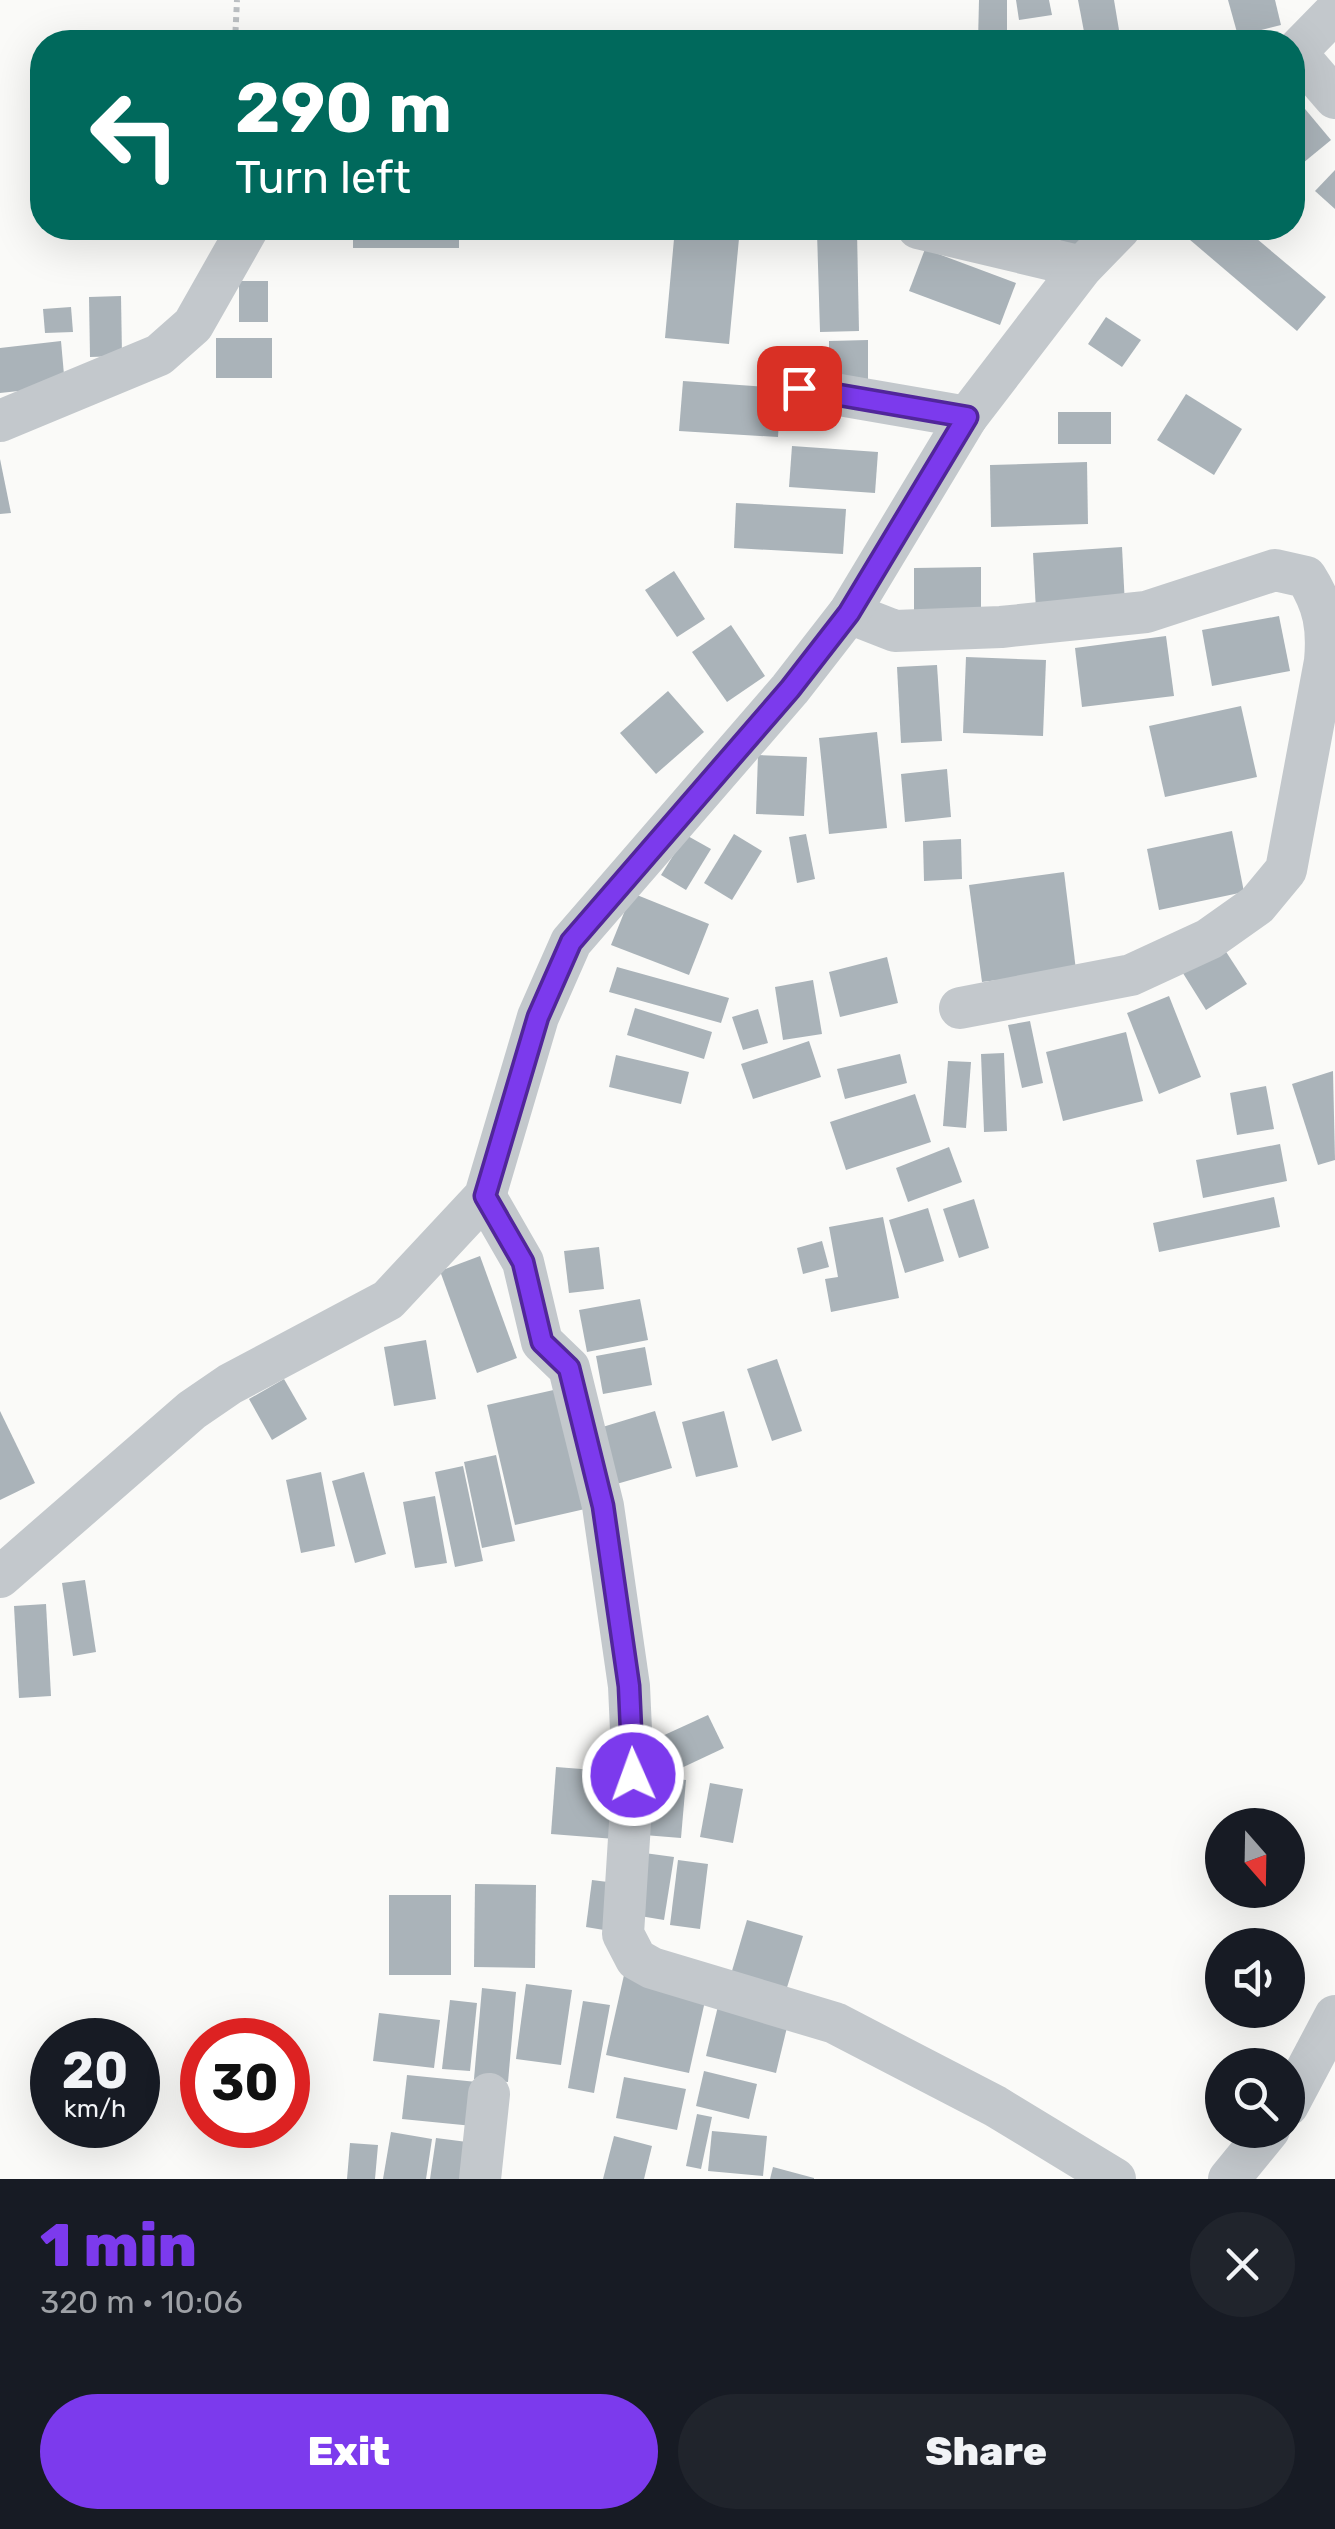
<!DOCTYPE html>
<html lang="en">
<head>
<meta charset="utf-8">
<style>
  :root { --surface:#171b24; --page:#20242c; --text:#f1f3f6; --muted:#9ea1a6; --accent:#7c3aed }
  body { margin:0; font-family:Rubik,sans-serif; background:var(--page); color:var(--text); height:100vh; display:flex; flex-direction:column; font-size:38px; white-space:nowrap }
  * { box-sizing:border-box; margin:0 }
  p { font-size:32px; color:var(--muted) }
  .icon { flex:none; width:55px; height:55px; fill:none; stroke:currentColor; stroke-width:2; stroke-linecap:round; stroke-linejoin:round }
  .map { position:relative; height:2179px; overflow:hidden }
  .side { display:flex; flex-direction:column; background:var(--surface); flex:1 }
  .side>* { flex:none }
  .guide { position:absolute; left:30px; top:30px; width:1275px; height:210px; border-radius:40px; box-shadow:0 10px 40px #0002; background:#00695c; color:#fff; overflow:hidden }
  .needle { width:65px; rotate:160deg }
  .controls { position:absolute; left:1205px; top:1808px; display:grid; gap:20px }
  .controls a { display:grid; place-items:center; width:100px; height:100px; border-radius:50%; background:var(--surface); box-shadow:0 10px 40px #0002; font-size:50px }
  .speed { position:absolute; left:30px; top:2018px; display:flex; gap:20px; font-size:50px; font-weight:700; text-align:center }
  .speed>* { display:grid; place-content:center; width:130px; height:130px; border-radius:50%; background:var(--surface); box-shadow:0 10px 40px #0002; line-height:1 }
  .speed small { font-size:25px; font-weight:400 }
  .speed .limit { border:15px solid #d22; background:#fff; color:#111 }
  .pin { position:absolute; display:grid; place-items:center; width:85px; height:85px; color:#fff; margin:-42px; border-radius:20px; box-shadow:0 5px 15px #0006 }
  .me { position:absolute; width:110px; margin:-55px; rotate:358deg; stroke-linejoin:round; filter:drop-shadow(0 0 8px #0008) }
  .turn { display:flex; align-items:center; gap:35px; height:210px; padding:0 40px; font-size:45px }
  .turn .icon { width:130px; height:130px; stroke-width:2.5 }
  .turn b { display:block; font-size:70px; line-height:85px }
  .round { display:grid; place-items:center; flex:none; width:105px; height:105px; border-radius:52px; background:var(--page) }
  .headline { display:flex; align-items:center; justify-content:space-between; height:170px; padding:0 40px }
  h1 { font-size:60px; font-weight:800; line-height:75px; color:var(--accent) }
  .cta { display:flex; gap:20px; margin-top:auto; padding:20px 40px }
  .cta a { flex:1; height:115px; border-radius:60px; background:var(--accent); color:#fff; font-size:40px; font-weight:800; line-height:115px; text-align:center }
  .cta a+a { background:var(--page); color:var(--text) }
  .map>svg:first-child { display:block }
  .building { fill:#aab3b9 }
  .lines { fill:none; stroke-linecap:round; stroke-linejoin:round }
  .path { stroke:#bbbfc2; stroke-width:6; stroke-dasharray:5 5; stroke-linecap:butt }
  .minor { stroke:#c3c8cc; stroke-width:42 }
  .route-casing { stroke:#51269a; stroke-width:25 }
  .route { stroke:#7c3aed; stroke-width:18 }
</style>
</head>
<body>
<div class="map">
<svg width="1335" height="2179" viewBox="0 0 1335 2179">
  <rect width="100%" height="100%" fill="#fafaf8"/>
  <g class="building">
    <path d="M979,0H1007V42H978Z"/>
    <path d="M1016,0H1049L1052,15L1019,20Z"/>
    <path d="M1078,0H1114L1120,36L1086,42Z"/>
    <path d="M1228,0H1275L1281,25L1238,36Z"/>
    <path d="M1295,97L1331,140L1292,172V99Z"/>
    <path d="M1335,170V209L1315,191Z"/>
    <rect x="353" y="228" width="106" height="20"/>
    <path d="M675,228H740L729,344L665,338Z"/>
    <path d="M1059,228H1095L1097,244L1061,248Z"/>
    <path d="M1176,228H1244L1326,297L1297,331Z"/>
    <path d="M857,231L859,331L820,332L817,232Z"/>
    <path d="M925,249L1016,283L1000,325L909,291Z"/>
    <rect x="239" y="281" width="29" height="41"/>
    <path d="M121,296L122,356L90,357L89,297Z"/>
    <path d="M71,307L73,332L45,333L43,309Z"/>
    <path d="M1106,317L1141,340L1122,367L1088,344Z"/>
    <rect x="216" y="338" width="56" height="40"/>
    <path d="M868,340V389H829V341Z"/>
    <path d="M61,341L65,386L0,393V348Z"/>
    <path d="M683,381L781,388L778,437L679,431Z"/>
    <path d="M1186,394L1242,429L1214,475L1157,440Z"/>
    <rect x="1058" y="412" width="53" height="32"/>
    <path d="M792,446L878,452L875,493L789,487Z"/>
    <path d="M0,459L11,513L0,514Z"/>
    <path d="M1087,462L1088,524L991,527L990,465Z"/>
    <path d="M736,503L846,509L843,554L734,548Z"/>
    <path d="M1122,547L1125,606L1036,611L1033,553Z"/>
    <path d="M981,567V623L914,624V568Z"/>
    <path d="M674,571L705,619L677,637L645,590Z"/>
    <path d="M1279,616L1290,671L1212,686L1202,630Z"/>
    <path d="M731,625L765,676L727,702L692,652Z"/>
    <path d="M1166,636L1174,696L1082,707L1075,648Z"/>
    <path d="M966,657L1046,660L1043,736L963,733Z"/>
    <path d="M937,665L942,741L901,743L897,667Z"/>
    <path d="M668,691L704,732L656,774L620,733Z"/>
    <path d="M1241,706L1257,777L1165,797L1149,726Z"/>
    <path d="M877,732L887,828L829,834L819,738Z"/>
    <path d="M758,755L807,757L804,816L756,814Z"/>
    <path d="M947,769L951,817L905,822L901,774Z"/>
    <path d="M1232,831L1244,892L1159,910L1147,849Z"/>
    <path d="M734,834L762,851L732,900L704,883Z"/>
    <path d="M806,834L815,879L797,883L789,837Z"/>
    <path d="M686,835L711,849L686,890L661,875Z"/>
    <path d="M961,839L962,879L924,881L923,841Z"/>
    <path d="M1064,872L1076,970L982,982L969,885Z"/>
    <path d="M632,893L709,924L689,975L611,945Z"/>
    <path d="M1221,944L1247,984L1206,1010L1181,970Z"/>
    <path d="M887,957L898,1003L840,1017L829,972Z"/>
    <path d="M617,967L729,998L721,1023L609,992Z"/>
    <path d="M813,980L822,1034L783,1040L775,987Z"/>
    <path d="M1169,996L1201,1077L1159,1094L1127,1013Z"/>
    <path d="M635,1008L712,1032L704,1059L627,1035Z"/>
    <path d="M758,1009L768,1043L743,1050L732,1017Z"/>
    <path d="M1030,1021L1043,1083L1022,1088L1008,1025Z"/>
    <path d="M1126,1032L1143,1101L1063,1121L1046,1052Z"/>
    <path d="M809,1041L821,1077L753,1099L741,1064Z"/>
    <path d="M1004,1053L1007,1131L984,1132L981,1054Z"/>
    <path d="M900,1054L907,1083L845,1099L837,1069Z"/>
    <path d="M616,1055L689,1072L681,1104L609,1087Z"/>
    <path d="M948,1061L971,1062L966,1128L943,1126Z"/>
    <path d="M1333,1071L1335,1160L1318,1165L1292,1084Z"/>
    <path d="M1266,1086L1274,1129L1237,1135L1230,1093Z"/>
    <path d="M915,1094L931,1142L846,1170L830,1122Z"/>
    <path d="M1280,1144L1287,1181L1203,1198L1196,1160Z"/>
    <path d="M949,1147L962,1182L908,1202L896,1168Z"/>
    <path d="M1274,1197L1280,1227L1159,1252L1153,1223Z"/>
    <path d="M974,1199L989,1248L959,1258L943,1209Z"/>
    <path d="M928,1208L944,1261L905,1273L889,1220Z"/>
    <path d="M883,1217L899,1298L831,1312L825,1279L838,1277L829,1227Z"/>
    <path d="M822,1241L829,1267L803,1274L797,1248Z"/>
    <path d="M599,1247L604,1289L569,1293L564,1251Z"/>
    <path d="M480,1256L517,1358L477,1373L440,1271Z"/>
    <path d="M640,1299L648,1340L587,1352L579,1310Z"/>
    <path d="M426,1340L436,1399L394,1406L384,1347Z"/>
    <path d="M645,1347L652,1385L603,1394L596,1356Z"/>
    <path d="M777,1359L802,1431L772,1441L747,1369Z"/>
    <path d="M284,1379L307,1419L272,1440L249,1399Z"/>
    <path d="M558,1389L585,1509L515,1525L487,1405Z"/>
    <path d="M0,1411L35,1483L0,1500Z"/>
    <path d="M655,1411L672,1468L613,1485L596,1429Z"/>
    <path d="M724,1411L738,1467L696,1477L682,1422Z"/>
    <path d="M496,1455L515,1541L482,1548L464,1462Z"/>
    <path d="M463,1466L483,1561L455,1567L435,1472Z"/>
    <path d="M321,1472L335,1546L301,1553L286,1480Z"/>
    <path d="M364,1472L386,1554L355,1563L332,1481Z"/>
    <path d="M435,1496L447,1563L415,1568L403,1502Z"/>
    <path d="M85,1580L96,1652L73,1656L62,1583Z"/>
    <path d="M46,1604L51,1696L19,1698L14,1606Z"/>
    <path d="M708,1715L724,1748L675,1771L660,1737Z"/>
    <path d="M556,1767L620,1772L615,1839L551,1834Z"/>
    <path d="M649,1777L686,1780L681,1838L644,1835Z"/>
    <path d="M710,1783L743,1789L733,1843L700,1837Z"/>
    <path d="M637,1852L674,1857L664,1920L628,1914Z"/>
    <path d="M678,1860L708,1864L700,1929L670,1925Z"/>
    <path d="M592,1880L616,1883L610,1931L586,1927Z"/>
    <path d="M475,1884L536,1885L535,1968L474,1967Z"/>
    <rect x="389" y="1895" width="62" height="80"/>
    <path d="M747,1920L803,1936L784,1997L729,1981Z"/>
    <path d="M624,1975L707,1992L689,2073L606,2055Z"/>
    <path d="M526,1984L572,1990L561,2065L516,2059Z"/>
    <path d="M482,1988L516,1992L508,2082L474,2079Z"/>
    <path d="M450,2000L477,2003L470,2071L442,2069Z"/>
    <path d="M583,2001L610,2005L594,2093L568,2088Z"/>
    <path d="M719,2002L789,2019L776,2073L706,2056Z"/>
    <path d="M379,2013L440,2020L434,2068L373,2061Z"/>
    <path d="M704,2071L757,2084L749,2119L696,2106Z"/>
    <path d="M407,2075L477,2082L473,2126L402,2119Z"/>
    <path d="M624,2077L686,2089L677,2130L616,2118Z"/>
    <path d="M697,2114L712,2117L701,2169L686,2166Z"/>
    <path d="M712,2131L767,2136L763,2176L708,2171Z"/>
    <path d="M391,2132L432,2139L426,2179H383Z"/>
    <path d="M614,2136L652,2146L644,2179H603Z"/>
    <path d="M436,2138L475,2143L470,2179H430Z"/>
    <path d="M350,2143L378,2145L375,2179H347Z"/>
    <path d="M773,2167L814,2178V2179H770Z"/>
  </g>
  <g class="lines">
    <path class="path" d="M235,42L237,0"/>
    <g class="minor">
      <path d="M1296,53L1335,98"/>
      <path d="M1292,56L1335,12"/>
      <path d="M918,228L1082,267"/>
      <path d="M799,388L967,417"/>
      <path d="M0,421L159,355L193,325L248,228"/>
      <path d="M849,613L895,631L1001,627L1146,612L1275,570L1306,577C1324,605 1328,628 1325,661L1286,870L1257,905L1209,939L1131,975L960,1008"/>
      <path d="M485,1196L523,1262L542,1342L569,1368L603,1506L629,1686L633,1775L623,1934L636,1959L652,1968L835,2023L995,2106L1115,2179"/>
      <path d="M0,1577L192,1410L230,1384L388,1300L485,1196L538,1017L571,942L790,689L849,613L967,417L1082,267L1120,228"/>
      <path d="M1288,2105L1335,2016"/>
      <path d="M480,2179L489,2094"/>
      <path d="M1229,2179L1269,2130"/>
    </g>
  </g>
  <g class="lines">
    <g class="route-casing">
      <path id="route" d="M633,1775L629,1686L603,1506L569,1368L542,1342L523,1262L485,1196L538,1017L571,942L790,689L849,613L967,417L799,388"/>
    </g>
    <use href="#route" class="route"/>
  </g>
</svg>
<div class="controls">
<a><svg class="needle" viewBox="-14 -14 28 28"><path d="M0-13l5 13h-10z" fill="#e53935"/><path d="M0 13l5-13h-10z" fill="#9ea1a6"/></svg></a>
<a><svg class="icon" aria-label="sound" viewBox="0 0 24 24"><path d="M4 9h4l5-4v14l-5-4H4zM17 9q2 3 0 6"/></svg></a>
<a><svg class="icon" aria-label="search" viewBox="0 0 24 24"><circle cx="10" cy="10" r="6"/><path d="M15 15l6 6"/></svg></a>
</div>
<div class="speed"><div>20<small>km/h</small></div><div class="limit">30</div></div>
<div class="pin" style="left:799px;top:388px;background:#d93025"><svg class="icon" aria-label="arrive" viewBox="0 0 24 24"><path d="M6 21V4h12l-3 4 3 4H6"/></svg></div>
<svg class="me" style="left:633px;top:1775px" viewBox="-20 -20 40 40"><circle r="17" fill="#7c3aed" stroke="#fff" stroke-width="3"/><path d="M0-11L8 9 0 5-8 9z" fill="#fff"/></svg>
<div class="guide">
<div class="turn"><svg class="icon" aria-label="left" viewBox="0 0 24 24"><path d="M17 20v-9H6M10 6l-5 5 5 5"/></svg><div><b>290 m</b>Turn left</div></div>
</div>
</div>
<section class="side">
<div class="headline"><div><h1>1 min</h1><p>320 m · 10:06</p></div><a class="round"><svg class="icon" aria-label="close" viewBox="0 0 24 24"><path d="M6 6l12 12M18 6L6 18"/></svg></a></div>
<div class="cta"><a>Exit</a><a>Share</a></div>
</section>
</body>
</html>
